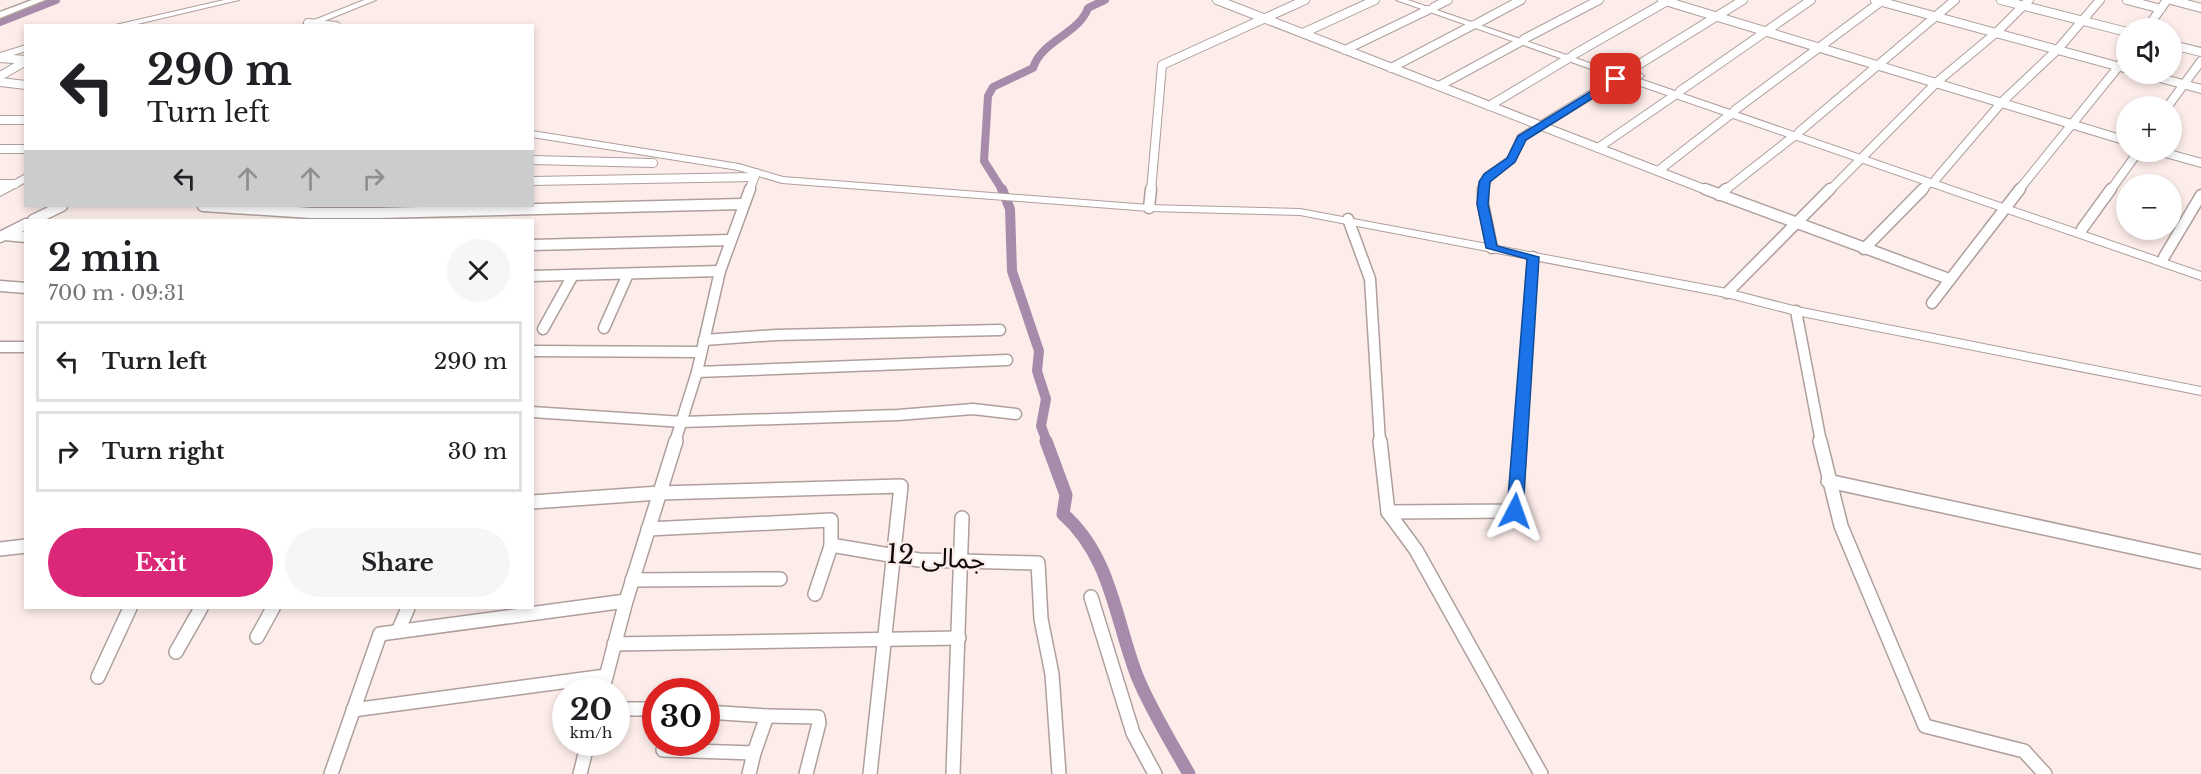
<!DOCTYPE html>
<html lang="en">
<head>
<meta charset="utf-8">
<style>
  :root { --surface:#fff; --page:#f6f6f6; --text:#202124; --muted:#757577; --line:#e0e0e0; --accent:#db2777 }
  body { margin:0; font-family:"Libre Baskerville","Noto Sans Arabic",serif; background:var(--page); color:var(--text); height:100vh; display:flex; flex-direction:column; font-size:22px; white-space:nowrap }
  * { box-sizing:border-box; margin:0 }
  p { font-size:20px; color:var(--muted) }
  .icon { flex:none; width:33px; height:33px; fill:none; stroke:currentColor; stroke-width:2; stroke-linecap:round; stroke-linejoin:round }
  .map { position:relative; flex:1; overflow:hidden }
  .side { position:absolute; left:24px; top:219px; width:510px; height:390px; display:flex; flex-direction:column; background:var(--surface); border-radius:0px; box-shadow:0 3px 9px #0003 }
  .side>* { flex:none }
  .top-card { position:absolute; left:24px; top:24px; width:510px; height:183px; border-radius:0px; box-shadow:0 3px 9px #0003; background:#fff; color:var(--text); overflow:hidden }
  .controls { position:absolute; left:2116px; top:18px; display:grid; gap:12px }
  .controls a { display:grid; place-items:center; width:66px; height:66px; border-radius:50%; background:var(--surface); box-shadow:0 3px 9px #0003; font-size:30px }
  .speed { position:absolute; left:552px; top:678px; display:flex; gap:12px; font-size:30px; font-weight:700; text-align:center }
  .speed>* { display:grid; place-content:center; width:78px; height:78px; border-radius:50%; background:var(--surface); box-shadow:0 3px 9px #0003; line-height:1 }
  .speed small { font-size:15px; font-weight:400 }
  .speed .limit { border:9px solid #d22; background:#fff; color:#111 }
  .pin { position:absolute; display:grid; place-items:center; width:51px; height:51px; color:#fff; margin:-26px; border-radius:12px; box-shadow:0 3px 9px #0006 }
  .me { position:absolute; width:66px; margin:-33px; rotate:4deg; stroke-linejoin:round; filter:drop-shadow(0 0 4px #0008) }
  .turn { display:flex; align-items:center; gap:21px; height:126px; padding:0 24px; font-size:27px }
  .turn .icon { width:78px; height:78px; stroke-width:2.5 }
  .turn b { display:block; font-size:42px; line-height:51px }
  .lanes { display:flex; align-items:center; height:57px; padding:0 24px; background:#0003; justify-content:center; gap:30px; direction:ltr }
  .lanes .off { opacity:.35 }
  .round { display:grid; place-items:center; flex:none; width:63px; height:63px; border-radius:32px; background:var(--page) }
  .overview { display:flex; align-items:center; justify-content:space-between; height:102px; padding:0 24px }
  h1 { font-size:36px; font-weight:700; line-height:45px }
  .cta { display:flex; gap:12px; margin-top:auto; padding:12px 24px }
  .cta a { flex:1; height:69px; border-radius:36px; background:var(--accent); color:#fff; font-size:24px; font-weight:700; line-height:69px; text-align:center }
  .cta a+a { background:var(--page); color:var(--text) }
  ul { padding:0; list-style:none }
  li { display:flex; align-items:center; gap:18px; height:81px; margin:0 12px 9px; padding:0 12px; border:3px solid var(--line); border-radius:0px }
  li div { flex:1 }
  li b { display:block; font-size:22px }
  li em { font-style:normal }
  .map>svg:first-child { display:block }
  .lines { fill:none; stroke-linecap:round; stroke-linejoin:round }
  .canal-far2 { stroke:#a78bab; stroke-width:8 }
  .canal-far1 { stroke:#a78bab; stroke-width:10 }
  .canal { stroke:#a78bab; stroke-width:13 }
  .minor-far2-casing { stroke:#ae9f9c; stroke-width:10 }
  .minor-far1-casing { stroke:#ae9f9c; stroke-width:13 }
  .minor-casing { stroke:#ae9f9c; stroke-width:16 }
  .tertiary-casing { stroke:#ae9f9c; stroke-width:2 }
  .secondary-casing { stroke:#ae9f9c; stroke-width:3 }
  .minor-far2 { stroke:#fff; stroke-width:8 }
  .minor-far1 { stroke:#fff; stroke-width:10 }
  .minor { stroke:#fff; stroke-width:13 }
  .tertiary { fill:#fff; fill-rule:evenodd }
  .secondary { fill:#fff; fill-rule:evenodd }
  .route { fill:#1a73e8; stroke:#114b97; stroke-width:1.5 }
  .labels { text-anchor:middle; dominant-baseline:central; stroke-width:4.5; stroke-linejoin:round; paint-order:stroke }
  .near-street-label { font-size:26px; fill:#100b0a; stroke:#fdedea }
</style>
</head>
<body>
<div class="map">
<svg width="2201" height="774" viewBox="0 0 2201 774">
  <rect width="100%" height="100%" fill="#fdedea"/>
  <g class="lines">
    <g class="canal-far2">
      <path d="M0,22L56,0"/>
      <path d="M1003,191L984,161L988,96L993,87L1033,68C1041,41 1079,34 1088,8L1105,0"/>
    </g>
    <path class="canal-far1" d="M1002,189L1010,209L1012,271L1039,351L1037,371L1046,399L1041,426L1047,442"/>
    <path class="canal" d="M1046,441L1066,495L1063,514C1111,556 1115,619 1137,676C1151,710 1171,742 1189,774"/>
    <g class="minor-far2-casing">
      <g id="minor-far2">
        <path d="M1217,0L1709,191"/>
        <path d="M1662,0L2127,141"/>
        <path d="M1875,0L2124,68"/>
        <path d="M2001,0L2127,32"/>
        <path d="M2127,0L2161,9"/>
        <path d="M2171,0L2201,8"/>
        <path d="M1434,7L1448,0"/>
        <path d="M308,23L336,26"/>
        <path d="M1478,23L1521,0"/>
        <path d="M2147,28L2167,0"/>
        <path d="M1303,33L1375,0"/>
        <path d="M1524,39L1599,0"/>
        <path d="M2172,45L2201,52"/>
        <path d="M1345,50L1428,10"/>
        <path d="M1573,55L1669,0"/>
        <path d="M0,58L26,60"/>
        <path d="M1391,68L1473,25"/>
        <path d="M1630,70L1743,0"/>
        <path d="M2145,74L2201,89"/>
        <path d="M0,76L26,61"/>
        <path d="M0,82L26,85"/>
        <path d="M1439,86L1520,42"/>
        <path d="M1680,91L1811,0"/>
        <path d="M1489,106L1569,58"/>
        <path d="M2168,106L2201,61"/>
        <path d="M1735,110L1883,0"/>
        <path d="M0,120H26"/>
        <path d="M1799,132L1955,0"/>
        <path d="M1598,148L1675,95"/>
        <path d="M0,149H26"/>
        <path d="M2162,152L2201,163"/>
        <path d="M532,160L653,163"/>
        <path d="M1658,171L1731,114"/>
        <path d="M1936,179L2002,102L2058,49L2100,0"/>
        <path d="M532,181L754,177"/>
        <path d="M0,184H15"/>
        <path d="M749,191L756,173"/>
        <path d="M1151,191L1162,65L1305,0"/>
        <path d="M1483,191L1488,176L1511,160L1521,138L1616,79"/>
        <path d="M1724,191L1794,136"/>
        <path d="M1829,191L1937,82L1997,32L2029,0"/>
        <path d="M1921,191L1929,183"/>
        <path d="M2018,191L2127,56"/>
        <path d="M2110,191L2138,152"/>
      </g>
    </g>
    <g class="minor-far1-casing">
      <g id="minor-far1">
        <path d="M1483,189V204L1492,248"/>
        <path d="M1705,189L1949,279"/>
        <path d="M1719,195L1726,189"/>
        <path d="M203,206L311,213H379L743,204"/>
        <path d="M1149,208L1151,189"/>
        <path d="M1348,219L1370,279L1380,442"/>
        <path d="M33,220L62,206"/>
        <path d="M2082,229L2111,189"/>
        <path d="M5,235L26,237"/>
        <path d="M0,237L26,224"/>
        <path d="M532,245L731,240"/>
        <path d="M1864,249L1923,189"/>
        <path d="M2164,257L2201,195"/>
        <path d="M532,276L720,271"/>
        <path d="M0,286L26,288"/>
        <path d="M1727,293L1830,189"/>
        <path d="M1932,303L2020,189"/>
        <path d="M1796,311L1821,442"/>
        <path d="M604,328L628,274"/>
        <path d="M543,329L573,275"/>
        <path d="M704,340L776,335L1000,330"/>
        <path d="M0,347H26"/>
        <path d="M532,351L701,352"/>
        <path d="M697,372L1007,360"/>
        <path d="M532,412L683,422L898,415L973,409L1016,414"/>
        <path d="M675,442L697,372L720,271L750,189"/>
        <path d="M1520,442L1533,257"/>
      </g>
    </g>
    <g class="minor-casing">
      <g id="minor">
        <path d="M1380,441L1388,512L1416,550L1541,774"/>
        <path d="M1820,441L1841,526L1925,726L2024,751L2045,774"/>
        <path d="M1828,481L2201,562"/>
        <path d="M532,502L659,493L901,486L870,774"/>
        <path d="M1388,512L1515,511L1520,441"/>
        <path d="M648,529L831,520V546L815,594"/>
        <path d="M831,545L919,560L1038,563L1041,619L1052,674L1059,774"/>
        <path d="M0,549L26,546"/>
        <path d="M632,580L780,579"/>
        <path d="M1091,597L1133,733L1155,774"/>
        <path d="M399,629L408,608"/>
        <path d="M257,637L273,608"/>
        <path d="M614,644L959,638"/>
        <path d="M176,652L201,608"/>
        <path d="M98,677L130,608"/>
        <path d="M602,692L626,601L676,441"/>
        <path d="M616,709H656"/>
        <path d="M353,710L606,676"/>
        <path d="M706,712L767,716L754,753"/>
        <path d="M767,716L818,717L819,723L806,774"/>
        <path d="M663,750L754,753L749,774"/>
        <path d="M331,774L380,634L626,601"/>
        <path d="M580,774L588,742"/>
        <path d="M953,774L962,518"/>
      </g>
    </g>
    <g class="tertiary-casing">
      <g id="tertiary">
        <path d="M224,0H239L129,26H111Z"/>
        <path d="M364,0H376L312,26H299Z"/>
        <path d="M1396,0H1408L1607,69C1618,62 1635,67 1644,76L1640,79L2201,272V280L1632,83L1621,82L1606,77L1605,74ZM1615,72L1628,73L1633,76L1625,78L1614,74Z"/>
        <path d="M26,45V51L0,59V53Z"/>
        <path d="M532,131L739,164L783,177L1149,205L1300,209L1727,289L1797,307L2201,387V395L1796,315L1726,297L1300,215L1149,211L782,183L738,170L532,137Z"/>
        <path d="M26,174V182L0,196V188Z"/>
      </g>
    </g>
    <g class="secondary-casing">
      <path id="secondary" d="M32,0H45L0,18V12Z"/>
    </g>
    <use href="#minor-far2" class="minor-far2"/>
    <use href="#minor-far1" class="minor-far1"/>
    <use href="#minor" class="minor"/>
    <use href="#tertiary" class="tertiary"/>
    <use href="#secondary" class="secondary"/>
  </g>
  <path class="route" d="M1616,76L1621,79L1620,81L1526,140L1515,162L1490,182L1488,204L1497,246L1539,257L1523,511L1515,516L1507,511L1527,259L1486,248L1477,204L1479,182L1484,174L1507,158L1518,136Z"/>
  <g class="labels">
    <g class="near-street-label">
      <text transform="translate(936 557) rotate(4)">جمالی 12</text>
    </g>
  </g>
</svg>
<div class="controls">
<a><svg class="icon" aria-label="sound" viewBox="0 0 24 24"><path d="M4 9h4l5-4v14l-5-4H4zM17 9q2 3 0 6"/></svg></a>
<a>+</a>
<a>−</a>
</div>
<div class="speed"><div>20<small>km/h</small></div><div class="limit">30</div></div>
<div class="pin" style="left:1616px;top:79px;background:#d93025"><svg class="icon" aria-label="arrive" viewBox="0 0 24 24"><path d="M6 21V4h12l-3 4 3 4H6"/></svg></div>
<svg class="me" style="left:1515px;top:511px" viewBox="-20 -20 40 40"><path d="M0-17L14 15 0 8-14 15z" fill="#1a73e8" stroke="#fff" stroke-width="4"/></svg>
<div class="top-card">
<div class="turn"><svg class="icon" aria-label="left" viewBox="0 0 24 24"><path d="M17 20v-9H6M10 6l-5 5 5 5"/></svg><div><b>290 m</b>Turn left</div></div>
<div class="lanes"><svg class="icon" aria-label="left" viewBox="0 0 24 24"><path d="M17 20v-9H6M10 6l-5 5 5 5"/></svg><svg class="icon off" aria-label="ahead" viewBox="0 0 24 24"><path d="M12 20V5M6 11l6-6 6 6"/></svg><svg class="icon off" aria-label="ahead" viewBox="0 0 24 24"><path d="M12 20V5M6 11l6-6 6 6"/></svg><svg class="icon off" aria-label="right" viewBox="0 0 24 24"><path d="M7 20v-9h11M14 6l5 5-5 5"/></svg></div>
</div>
<section class="side">
<div class="overview"><div><h1>2 min</h1><p>700 m · 09:31</p></div><a class="round"><svg class="icon" aria-label="close" viewBox="0 0 24 24"><path d="M6 6l12 12M18 6L6 18"/></svg></a></div>
<ul>
<li><svg class="icon" aria-label="left" viewBox="0 0 24 24"><path d="M17 20v-9H6M10 6l-5 5 5 5"/></svg><div><b>Turn left</b></div><em>290 m</em></li>
<li><svg class="icon" aria-label="right" viewBox="0 0 24 24"><path d="M7 20v-9h11M14 6l5 5-5 5"/></svg><div><b>Turn right</b></div><em>30 m</em></li>
</ul>
<div class="cta"><a>Exit</a><a>Share</a></div>
</section>
</div>
</body>
</html>
